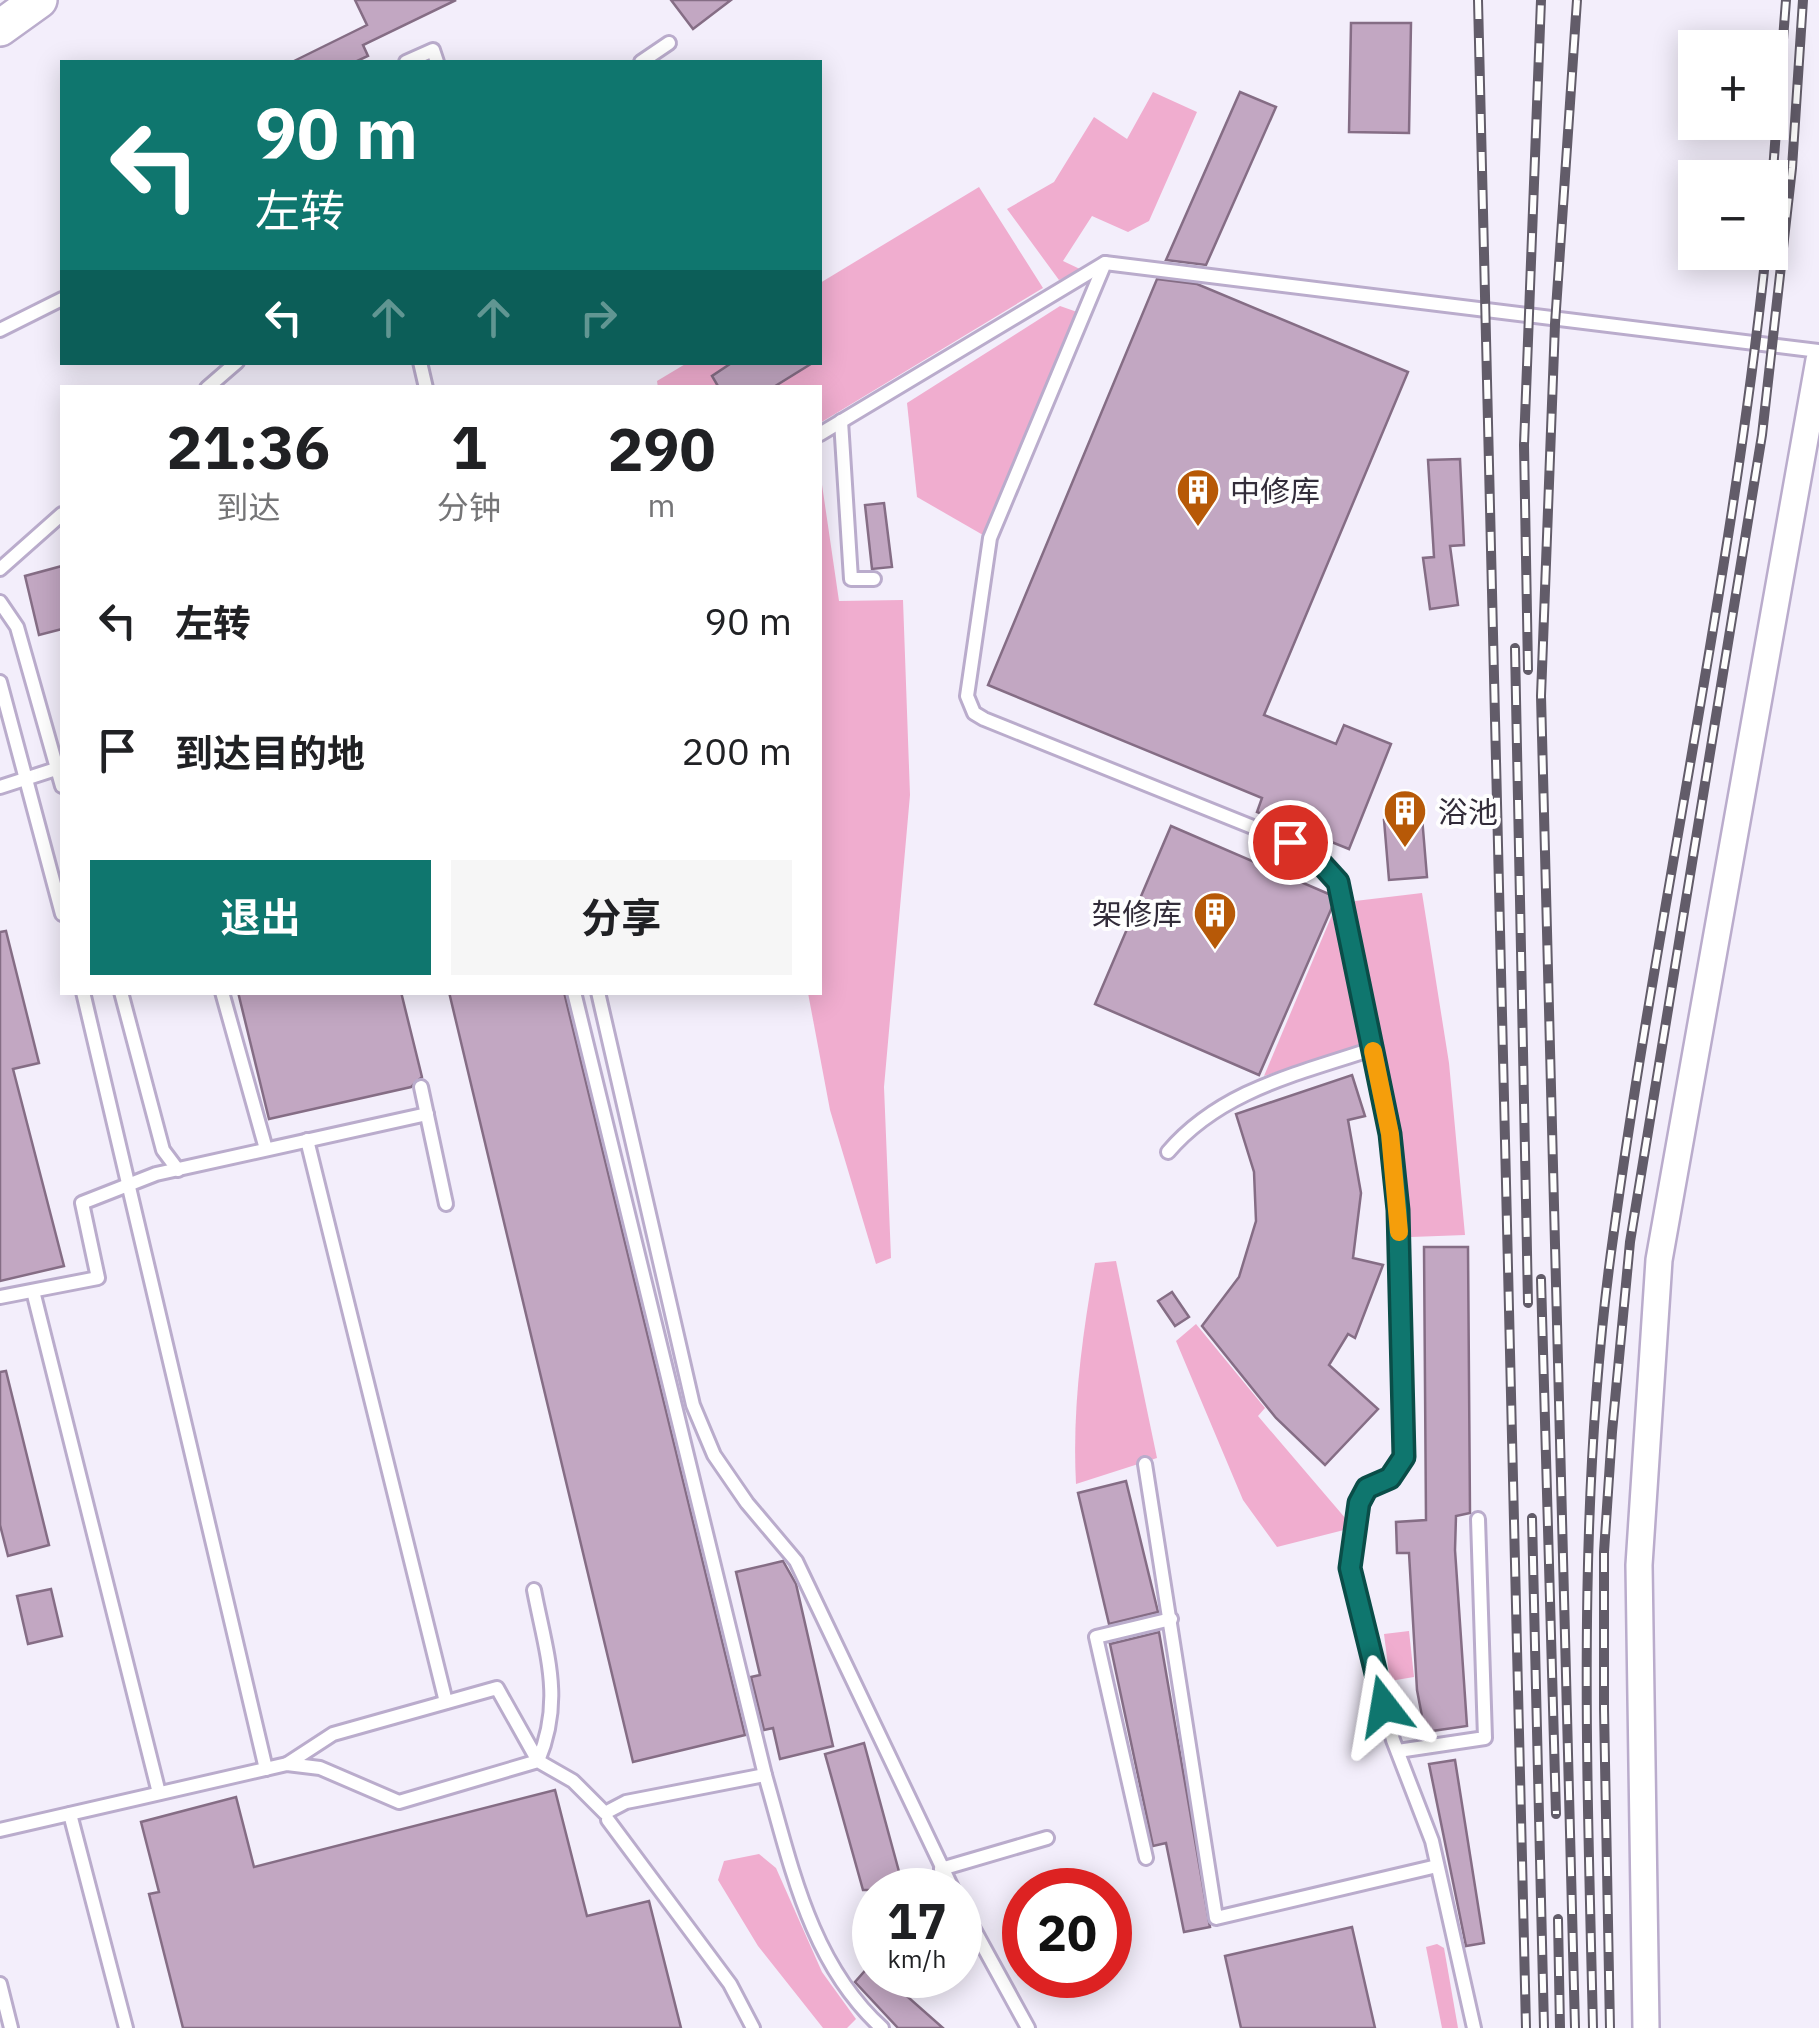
<!DOCTYPE html>
<html lang="zh">
<head>
<meta charset="utf-8">
<style>
  :root { --surface:#fff; --page:#f6f6f6; --text:#202124; --muted:#757577; --accent:#0f766e }
  body { margin:0; font-family:"IBM Plex Sans","Noto Sans SC",sans-serif; background:var(--page); color:var(--text); height:100vh; display:flex; flex-direction:column; font-size:38px; white-space:nowrap }
  * { box-sizing:border-box; margin:0 }
  p { font-size:32px; color:var(--muted) }
  .icon { flex:none; width:55px; height:55px; fill:none; stroke:currentColor; stroke-width:2; stroke-linecap:round; stroke-linejoin:round }
  .map { position:relative; flex:1; overflow:hidden }
  .drawer { position:absolute; left:60px; top:385px; width:762px; height:610px; display:flex; flex-direction:column; background:var(--surface); border-radius:0px; box-shadow:0 5px 25px #0003 }
  .drawer>* { flex:none }
  .guide { position:absolute; left:60px; top:60px; width:762px; height:305px; border-radius:0px; box-shadow:0 5px 25px #0003; background:#0f766e; color:#fff; overflow:hidden }
  .controls { position:absolute; left:1678px; top:30px; display:grid; gap:20px }
  .controls a { display:grid; place-items:center; width:110px; height:110px; border-radius:0px; background:var(--surface); box-shadow:0 5px 25px #0003; font-size:50px }
  .speed { position:absolute; left:852px; top:1868px; display:flex; gap:20px; font-size:50px; font-weight:700; text-align:center }
  .speed>* { display:grid; place-content:center; width:130px; height:130px; border-radius:50%; background:var(--surface); box-shadow:0 5px 25px #0003; line-height:1 }
  .speed small { font-size:25px; font-weight:400 }
  .speed .limit { border:15px solid #d22; background:#fff; color:#111 }
  .pin { position:absolute; display:grid; place-items:center; width:85px; height:85px; color:#fff; margin:-42px; border:5px solid #fff; border-radius:50%; box-shadow:0 2px 10px #0007 }
  .me { position:absolute; width:110px; margin:-55px; rotate:346deg; stroke-linejoin:round; filter:drop-shadow(0 0 8px #0008) }
  .turn { display:flex; align-items:center; gap:35px; height:210px; padding:0 30px; font-size:45px }
  .turn .icon { width:130px; height:130px; stroke-width:2.5 }
  .turn b { display:block; font-size:70px; line-height:85px }
  .lanes { display:flex; align-items:center; height:95px; padding:0 30px; background:#0003; justify-content:center; gap:50px; direction:ltr }
  .lanes .off { opacity:.35 }
  .eta { display:flex; justify-content:space-evenly; align-items:center; height:170px; text-align:center }
  .eta b { font-size:60px; font-weight:700; line-height:70px }
  .button { display:flex; gap:20px; margin-top:auto; padding:20px 30px }
  .button a { flex:1; height:115px; border-radius:0px; background:var(--accent); color:#fff; font-size:40px; font-weight:700; line-height:115px; text-align:center }
  .button a+a { background:var(--page); color:var(--text) }
  ul { padding:0; list-style:none }
  li { display:flex; align-items:center; gap:30px; height:130px; padding:0 30px }
  li div { flex:1 }
  li b { display:block; font-size:38px }
  li em { font-style:normal }
  .map>svg:first-child { display:block }
  .green { fill:#f0adcf }
  .building { fill:#c2a7c2; stroke:#856d85; stroke-width:2.5 }
  .lines { fill:none; stroke-linecap:round; stroke-linejoin:round }
  .lane-casing { stroke:#baaccc; stroke-width:18 }
  .street-casing { stroke:#baaccc; stroke-width:30 }
  .secondary-casing { stroke:#baaccc; stroke-width:40 }
  .lane { stroke:#fff; stroke-width:12 }
  .street { stroke:#fff; stroke-width:25 }
  .secondary { stroke:#fff; stroke-width:35 }
  .rail-casing { stroke:#625c69; stroke-width:10 }
  .rail { stroke:#fefefe; stroke-width:6; stroke-dasharray:19; stroke-linecap:butt }
  .route-casing { stroke:#0a4d48; stroke-width:25 }
  .route { stroke:#0f766e; stroke-width:18 }
  .slow { stroke:#f59e0b; stroke-width:18 }
  .labels { text-anchor:middle; dominant-baseline:central; stroke-width:8; stroke-linejoin:round; paint-order:stroke }
  .poi-label { font-size:30px; fill:#322c39; stroke:#fefefe; text-anchor:start }
</style>
</head>
<body>
<div class="map">
<svg width="1819" height="2028" viewBox="0 0 1819 2028">
  <rect width="100%" height="100%" fill="#f3eefb"/>
  <g class="green">
    <path d="M1153,92L1197,112L1149,221L1128,232L1092,216L1063,261L1082,270L1059,280L1007,209L1054,182L1094,117L1127,139Z"/>
    <path d="M979,187L1043,288L820,423V388H658L657,381L687,363L820,362V283Z"/>
    <path d="M1060,306L1080,313L983,535L917,497L907,403Z"/>
    <path d="M820,471L839,601L903,600L910,795L884,1087L891,1258L876,1264L830,1110L808,993L820,992Z"/>
    <path d="M1422,893L1449,1063L1465,1235L1411,1237L1401,1160L1353,909L1355,901Z"/>
    <path d="M1332,915L1362,1039L1358,1046L1264,1076Z"/>
    <path d="M1116,1261L1157,1458L1076,1484C1072,1409 1082,1337 1095,1263Z"/>
    <path d="M1196,1324L1265,1408L1258,1416L1346,1519L1344,1530L1277,1547L1243,1500L1176,1341Z"/>
    <path d="M1409,1631L1414,1677L1390,1681L1384,1634Z"/>
    <path d="M759,1854L776,1868L822,1972L856,2019L847,2028H823L758,1946L718,1880L724,1861Z"/>
    <path d="M1437,1944L1444,1948L1458,2028H1442L1426,1947Z"/>
  </g>
  <g class="building">
    <path d="M355,0H456L363,45L368,56L355,62H292L367,25Z"/>
    <path d="M671,0H731L693,29Z"/>
    <path d="M1351,23H1411L1409,133L1349,132Z"/>
    <path d="M1240,92L1276,107L1206,265L1166,260Z"/>
    <path d="M1157,279L1197,284L1408,372L1264,715L1336,744L1344,725L1391,744L1349,849L1257,812L1262,798L988,685Z"/>
    <path d="M733,362H814L772,388H719L712,376Z"/>
    <path d="M1460,459L1464,545L1450,546L1458,605L1430,609L1423,558L1434,557L1428,460Z"/>
    <path d="M884,503L892,567L872,569L865,505Z"/>
    <path d="M62,566V629L39,635L25,576Z"/>
    <path d="M1422,817L1427,877L1389,880L1384,820Z"/>
    <path d="M1171,826L1331,895L1333,905L1259,1075L1095,1004Z"/>
    <path d="M6,931L39,1063L13,1069L64,1266L0,1281V932Z"/>
    <path d="M238,992H401L422,1077L411,1087L269,1119Z"/>
    <path d="M449,992H564L745,1735L633,1762Z"/>
    <path d="M1352,1075L1365,1116L1348,1120L1361,1193L1353,1258L1383,1265L1355,1338L1348,1334L1329,1365L1378,1409L1325,1465L1276,1418L1202,1326L1239,1277L1256,1221L1254,1172L1236,1114Z"/>
    <path d="M1424,1247H1468L1470,1513L1456,1516L1455,1550L1467,1726L1425,1732L1417,1690L1409,1553H1397L1396,1522L1426,1520Z"/>
    <path d="M1172,1292L1189,1317L1175,1326L1158,1301Z"/>
    <path d="M6,1371L49,1545L8,1556L0,1525V1372Z"/>
    <path d="M1126,1481L1158,1612L1109,1624L1078,1493Z"/>
    <path d="M783,1561L796,1584L833,1746L780,1759L773,1728L764,1730L751,1677L760,1675L736,1572Z"/>
    <path d="M51,1589L62,1636L28,1644L17,1596Z"/>
    <path d="M1159,1632L1210,1927L1184,1932L1166,1843L1153,1846L1110,1644Z"/>
    <path d="M864,1743L904,1890H863L825,1754Z"/>
    <path d="M1455,1760L1484,1943L1466,1946L1429,1764Z"/>
    <path d="M555,1790L587,1916L649,1901L681,2028H183L149,1894L159,1892L141,1822L236,1797L254,1867Z"/>
    <path d="M1352,1927L1375,2028H1241L1225,1956Z"/>
    <path d="M871,1964L875,1975H883L943,2028H898L855,1982Z"/>
  </g>
  <g class="lines">
    <g class="lane-casing">
      <g id="lane">
        <path d="M406,62L433,50L437,62"/>
        <path d="M641,62L669,43"/>
        <path d="M1105,263L990,538L967,696L974,713L984,719L1290,842L1317,859L1338,882L1390,1133L1398,1210L1404,1457L1389,1478L1367,1487L1359,1503L1350,1568L1393,1740L1432,1841L1474,2028"/>
        <path d="M0,330L62,299"/>
        <path d="M420,362L426,388"/>
        <path d="M207,388L237,362"/>
        <path d="M841,421L851,579H874"/>
        <path d="M820,434L1105,263L1819,351"/>
        <path d="M0,569L62,514"/>
        <path d="M0,602L17,627L62,786"/>
        <path d="M0,682L62,914"/>
        <path d="M0,787L62,767"/>
        <path d="M83,992L266,1769"/>
        <path d="M121,992L163,1150L178,1170"/>
        <path d="M222,992L266,1149"/>
        <path d="M598,992L693,1405L714,1455L747,1503L796,1561L953,1890"/>
        <path d="M421,1087L446,1204"/>
        <path d="M307,1140L446,1702"/>
        <path d="M1168,1152C1221,1090 1298,1074 1372,1049"/>
        <path d="M33,1291L159,1793"/>
        <path d="M0,1297L98,1278L82,1203L156,1174L427,1114"/>
        <path d="M1145,1464L1216,1918L1437,1866"/>
        <path d="M1398,1751L1485,1738L1478,1519"/>
        <path d="M287,1764L333,1734L497,1688L538,1761C564,1699 546,1653 534,1590"/>
        <path d="M765,1775C791,1865 810,1963 882,2028"/>
        <path d="M70,1814L126,2028"/>
        <path d="M608,1820L730,1984L753,2028"/>
        <path d="M0,1830L287,1764L320,1768L399,1802L538,1761L573,1781L605,1813L626,1802L765,1775L574,992"/>
        <path d="M1146,1858L1096,1637L1171,1619"/>
        <path d="M941,1869L1047,1838"/>
        <path d="M960,1904L1028,2028"/>
        <path d="M0,1984L11,2028"/>
      </g>
    </g>
    <g class="street-casing">
      <path id="street" d="M1646,2028L1639,1565L1659,1260L1819,360"/>
    </g>
    <g class="secondary-casing">
      <path id="secondary" d="M0,28L39,0"/>
    </g>
    <use href="#lane" class="lane"/>
    <use href="#street" class="street"/>
    <use href="#secondary" class="secondary"/>
    <g class="rail-casing">
      <g id="rail">
        <path d="M1478,0L1526,2028"/>
        <path d="M1770,210L1786,0"/>
        <path d="M1515,648L1528,1303"/>
        <path d="M1528,670L1524,445L1541,0"/>
        <path d="M1541,1279L1556,1814"/>
        <path d="M1532,1518L1544,2028"/>
        <path d="M1558,1919L1560,2028"/>
        <path d="M1575,2028L1541,696L1555,324L1577,0"/>
        <path d="M1593,2028C1587,1765 1576,1500 1613,1238C1658,909 1731,584 1766,252"/>
        <path d="M1610,2028L1604,1709V1552L1612,1432L1630,1242L1762,435L1792,168L1803,0"/>
      </g>
    </g>
    <use href="#rail" class="rail"/>
  </g>
  <g class="lines">
    <g class="route-casing">
      <path id="route" d="M1290,842L1317,859L1338,882L1390,1134L1398,1210L1404,1457L1390,1478L1367,1488L1359,1503L1350,1568L1384,1706"/>
    </g>
    <use href="#route" class="route"/>
    <path class="slow" d="M1373,1051L1390,1134L1399,1232"/>
  </g>
  <defs>
    <g id="building-pin" transform="scale(2.25)"><path d="M0 17L-7.5 6A9.5 9.5 0 1 1 7.5 6Z" fill="#b75907" stroke="#fefefe"/><path d="M-4-6H4V6H1V3H-1V6H-4ZM-2.5-4.3h1.7v1.8h-1.7ZM.8-4.3h1.7v1.8H.8ZM-2.5-1h1.7V.8h-1.7ZM.8-1h1.7V.8H.8Z" fill="#fff"/></g>
  </defs>
  <g fill-rule="evenodd">
    <use href="#building-pin" x="1198" y="490"/>
    <use href="#building-pin" x="1405" y="811"/>
    <use href="#building-pin" x="1215" y="913"/>
  </g>
  <g class="labels">
    <g class="poi-label">
      <text x="1230" y="490">中修库</text>
      <text x="1438" y="811">浴池</text>
      <text x="1182" y="913" text-anchor="end">架修库</text>
    </g>
  </g>
</svg>
<div class="controls">
<a>+</a>
<a>−</a>
</div>
<div class="speed"><div>17<small>km/h</small></div><div class="limit">20</div></div>
<div class="pin" style="left:1290px;top:842px;background:#d93025"><svg class="icon" aria-label="arrive" viewBox="0 0 24 24"><path d="M6 21V4h12l-3 4 3 4H6"/></svg></div>
<svg class="me" style="left:1384px;top:1706px" viewBox="-20 -20 40 40"><path d="M0-17L14 15 0 8-14 15z" fill="#0f766e" stroke="#fff" stroke-width="4"/></svg>
<div class="guide">
<div class="turn"><svg class="icon" aria-label="left" viewBox="0 0 24 24"><path d="M17 20v-9H6M10 6l-5 5 5 5"/></svg><div><b>90 m</b>左转</div></div>
<div class="lanes"><svg class="icon" aria-label="left" viewBox="0 0 24 24"><path d="M17 20v-9H6M10 6l-5 5 5 5"/></svg><svg class="icon off" aria-label="ahead" viewBox="0 0 24 24"><path d="M12 20V5M6 11l6-6 6 6"/></svg><svg class="icon off" aria-label="ahead" viewBox="0 0 24 24"><path d="M12 20V5M6 11l6-6 6 6"/></svg><svg class="icon off" aria-label="right" viewBox="0 0 24 24"><path d="M7 20v-9h11M14 6l5 5-5 5"/></svg></div>
</div>
<section class="drawer">
<div class="eta">
<div><b>21:36</b><p>到达</p></div>
<div><b>1</b><p>分钟</p></div>
<div><b>290</b><p>m</p></div>
</div>
<ul>
<li><svg class="icon" aria-label="left" viewBox="0 0 24 24"><path d="M17 20v-9H6M10 6l-5 5 5 5"/></svg><div><b>左转</b></div><em>90 m</em></li>
<li><svg class="icon" aria-label="arrive" viewBox="0 0 24 24"><path d="M6 21V4h12l-3 4 3 4H6"/></svg><div><b>到达目的地</b></div><em>200 m</em></li>
</ul>
<div class="button"><a>退出</a><a>分享</a></div>
</section>
</div>
</body>
</html>
